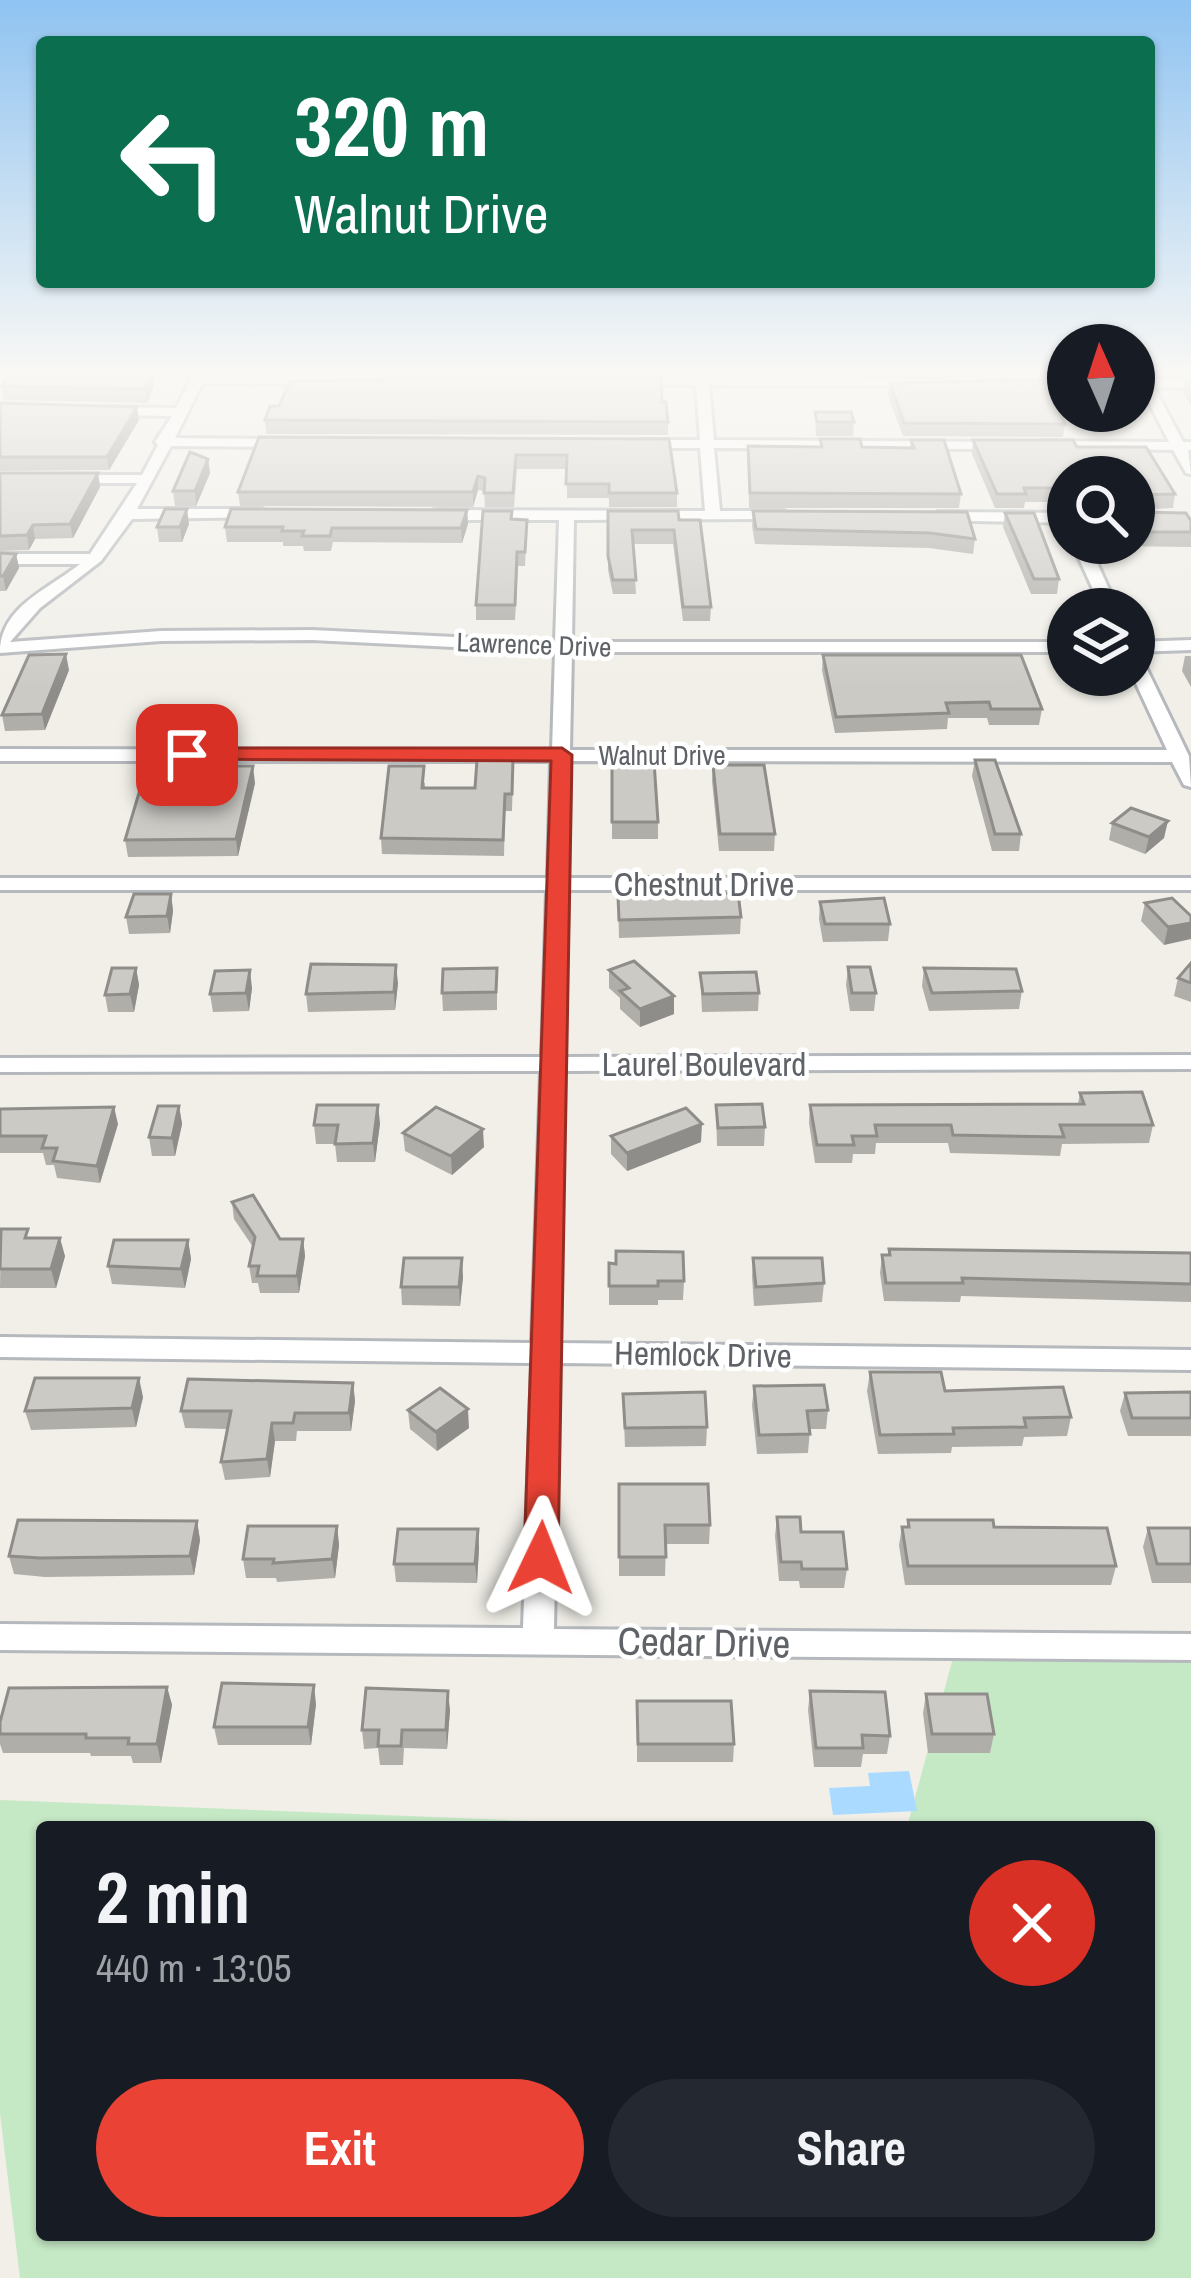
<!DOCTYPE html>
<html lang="en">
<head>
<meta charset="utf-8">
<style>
  :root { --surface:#171b24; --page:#242831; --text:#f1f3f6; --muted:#9ea1a6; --accent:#ea4335 }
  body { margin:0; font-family:"Archivo Narrow",sans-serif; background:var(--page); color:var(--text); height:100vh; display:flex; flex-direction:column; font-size:45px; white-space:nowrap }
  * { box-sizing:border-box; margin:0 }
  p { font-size:39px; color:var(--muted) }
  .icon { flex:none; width:66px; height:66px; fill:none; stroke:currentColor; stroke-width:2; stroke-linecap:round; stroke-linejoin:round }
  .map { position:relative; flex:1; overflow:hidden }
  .sheet { position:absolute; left:36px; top:1821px; width:1119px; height:420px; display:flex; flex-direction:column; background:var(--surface); border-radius:12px; box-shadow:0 3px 9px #0004 }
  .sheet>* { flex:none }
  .banner { position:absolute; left:36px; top:36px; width:1119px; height:252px; border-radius:12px; box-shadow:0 3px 9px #0004; background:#0b6e4f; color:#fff; overflow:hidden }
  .needle { width:78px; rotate:357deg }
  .tools { position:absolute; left:1047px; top:324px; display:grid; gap:24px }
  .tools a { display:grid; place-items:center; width:108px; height:108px; border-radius:50%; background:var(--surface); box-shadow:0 3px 9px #0004; font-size:60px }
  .pin { position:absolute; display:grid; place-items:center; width:102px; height:102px; color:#fff; margin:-51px; border-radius:24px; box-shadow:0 6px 18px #0006 }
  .me { position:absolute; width:132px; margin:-66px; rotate:2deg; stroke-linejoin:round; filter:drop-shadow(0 0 9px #0008) }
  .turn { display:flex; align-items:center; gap:42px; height:252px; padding:0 60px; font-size:54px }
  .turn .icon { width:156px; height:156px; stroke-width:2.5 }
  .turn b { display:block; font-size:84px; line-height:102px }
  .round { display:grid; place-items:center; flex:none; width:126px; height:126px; border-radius:63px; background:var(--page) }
  .summary { display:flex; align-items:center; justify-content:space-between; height:204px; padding:0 60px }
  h1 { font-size:72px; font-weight:700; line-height:90px }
  .cta { display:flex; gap:24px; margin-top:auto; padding:24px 60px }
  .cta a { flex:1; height:138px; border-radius:72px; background:var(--accent); color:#fff; font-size:48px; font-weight:700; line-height:138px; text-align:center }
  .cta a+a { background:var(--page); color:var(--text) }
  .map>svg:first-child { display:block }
  .green { fill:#c5e8c5 }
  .water { fill:#aadaff }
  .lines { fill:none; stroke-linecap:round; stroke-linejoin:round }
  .street-casing { stroke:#b5b8bc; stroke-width:6 }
  .street { fill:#fff; fill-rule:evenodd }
  .wall { fill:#afaea9 }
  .shaded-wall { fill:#8f8d8a }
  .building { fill:#cccac5; stroke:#8f8d8a; stroke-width:3 }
  .route { fill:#ea4335; stroke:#982c22; stroke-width:3 }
  .labels { text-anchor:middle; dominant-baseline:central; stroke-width:9; stroke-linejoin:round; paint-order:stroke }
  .far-street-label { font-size:27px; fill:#5f6368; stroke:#fff }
  .street-label { font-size:33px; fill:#5f6368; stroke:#fff }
  .near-street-label { font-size:39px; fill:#5f6368; stroke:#fff }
</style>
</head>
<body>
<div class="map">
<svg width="1191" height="2278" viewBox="0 0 1191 2278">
  <rect width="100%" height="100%" fill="#f1efe8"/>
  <path class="green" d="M953,1658L1191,1663V2278H20L0,2113V1800L690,1827H42V2235H1149V1827H907Z"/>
  <path class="water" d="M909,1771L917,1811L833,1815L829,1788L870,1786L868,1773Z"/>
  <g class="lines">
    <g class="street-casing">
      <g id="street">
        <path d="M195,371H208L206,376H382L389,380L382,384H202L175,438L289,439L296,443L289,447L171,446L137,509H262L270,514L267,517L132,519L101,561L40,608L10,642L161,631L312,630L555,642L559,520H434L426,515L434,510L705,511L700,448H641L634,444L641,440H700L696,385L627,384V378L632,377H695V371H708V378L946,379L953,383L951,386L709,385L714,440L1008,442V448L1003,449L714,448L720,511H784L792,516L789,519L574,520L572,642H1068V652H572L570,750H1167L1132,675L1134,656L1143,661L1189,756L1191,787L1184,785L1172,762L570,761L568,878H1191V890H568L564,1057L1191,1055V1069L564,1071L559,1343L1191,1350V1370L559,1363L554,1629L1191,1634V1660L0,1650V1624L523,1628L532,1363L0,1357V1337L532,1343L541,1071L0,1072V1058L542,1057L547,890H0V878H548L551,761H0V749L552,750L555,652L312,640L161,641L0,653C0,607 47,590 80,564H0V554H90L137,483H69L62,479L69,475H142L158,445L155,442L172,416L110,415L103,411L110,407L176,408Z"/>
        <path d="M1134,371H1146L1150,379L1191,380V388L1154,387L1183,442H1191V450H1188L1191,474L1186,473L1173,450L1038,448V442L1043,441L1169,442L1141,387H1134Z"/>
        <path d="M938,512L1068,513V523L933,520L930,517Z"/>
        <path d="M1072,543H1088L1118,609H1102Z"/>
        <path d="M1191,640V650L1134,652V642Z"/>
      </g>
    </g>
    <use href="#street" class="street"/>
  </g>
  <g class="wall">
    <path d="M388,371H659V373Z"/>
    <path d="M954,371H1068V374H955Z"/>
    <path d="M1169,371H1191V377L1172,375Z"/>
    <path d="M152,373L154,386L147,403L4,400L1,386L67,376Z"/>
    <path d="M1068,379V405H1056L1065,424L1063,437L903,436L888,396L890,383Z"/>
    <path d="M1185,379H1191V406L1183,392Z"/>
    <path d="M662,402L668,422V435L266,434L265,420Z"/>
    <path d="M0,403L139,420L109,470L0,471Z"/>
    <path d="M815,412L854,422L853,436H816Z"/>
    <path d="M259,437L669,439L677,493V507H609V498H567V469H517L514,507H485L484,491L478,490L473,507L240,506L238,492Z"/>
    <path d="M820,439L862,447L910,448L911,440L961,494L959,508H749L748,446L820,447Z"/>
    <path d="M973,440L1077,447L1175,494L1173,508L1134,510V477H1068V502H1025L1024,508H995L972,454Z"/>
    <path d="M208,459L210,473L196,506H175L173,491Z"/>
    <path d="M0,473H98L100,487L73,538L35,539L29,550L0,551Z"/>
    <path d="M467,510L468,524L462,543L333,542L331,551H304L303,546H283V542H227L225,527Z"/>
    <path d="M608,511L679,520L711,607L710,621H683L673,544H633L636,594H613L608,570Z"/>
    <path d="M753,511L975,539L973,554L929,548L755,544L752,526Z"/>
    <path d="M1134,512L1191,521V547L1117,546L1115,543H1134Z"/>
    <path d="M1005,513L1059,579L1057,594H1031L1003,527Z"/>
    <path d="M512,519L527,520L525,566H518L515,620H476V605Z"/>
    <path d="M189,524L182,542H159L157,527Z"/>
    <path d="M0,553L16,554L19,568L6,591H0Z"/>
    <path d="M823,655L1042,709L1039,725H989L987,718H948L947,729L835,733L822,670Z"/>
    <path d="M1185,656H1191V687L1182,671Z"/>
    <path d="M69,670L45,730L5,731L2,715Z"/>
    <path d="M506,759H513V775L512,811H505L504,856L382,854L381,838L425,782V788H475Z"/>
    <path d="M975,760L1021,834L1019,851H992L972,776Z"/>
    <path d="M612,762L658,822V839H612Z"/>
    <path d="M713,765L775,834L774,851H719L712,781Z"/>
    <path d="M255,783L238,856L128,857L125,840Z"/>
    <path d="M1112,823L1164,838L1145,854L1109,840Z"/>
    <path d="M171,894L173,911L170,933L129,934L126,917Z"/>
    <path d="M618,896L741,917L740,934L619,938Z"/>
    <path d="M820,902L890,924L888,941L823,942L819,919Z"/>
    <path d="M1145,903L1191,916L1164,945L1141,921Z"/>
    <path d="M1191,963V1002L1174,996L1178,978Z"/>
    <path d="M848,967L876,993L874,1011H850L846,985Z"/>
    <path d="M136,968L139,985L134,1012H108L105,995Z"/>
    <path d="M497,968V1010L443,1011L442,993Z"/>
    <path d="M924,968L1022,991L1019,1009L929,1011L922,986Z"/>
    <path d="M609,970L674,1014L640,1027L620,1009V998L609,988Z"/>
    <path d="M700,973L759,993L758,1011L702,1012Z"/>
    <path d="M398,983L395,1010L308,1012L306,994Z"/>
    <path d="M252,988L249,1011L213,1012L210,994Z"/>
    <path d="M1080,1093L1153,1125L1149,1143L1062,1144L1060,1156L950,1153L948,1143H876L875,1154H853L852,1163H815L809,1123L810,1105L1078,1104Z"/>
    <path d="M716,1105L765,1127L764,1146H717Z"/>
    <path d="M179,1106L182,1124L175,1156H152L149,1137Z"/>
    <path d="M0,1109L118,1124L100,1183L57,1178L54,1165H46L43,1153H0Z"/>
    <path d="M380,1123L375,1162H337L335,1144H316L314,1125Z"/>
    <path d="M403,1133L484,1147L452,1175L405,1151Z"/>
    <path d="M611,1136L701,1142L627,1171L611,1154Z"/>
    <path d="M232,1202L280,1239H303L305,1256L299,1293H260L258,1283H252L249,1266L253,1247L234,1219Z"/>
    <path d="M1,1229L30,1238L65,1256L56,1288H0Z"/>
    <path d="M188,1240L191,1259L185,1288L112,1284L108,1266Z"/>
    <path d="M889,1249L1191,1253V1302L961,1296L960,1302L884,1301L880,1273L882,1255H888Z"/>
    <path d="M753,1258L824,1283L822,1302L754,1306L752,1276Z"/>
    <path d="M609,1263L684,1281L683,1300H658V1305H609Z"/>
    <path d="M463,1277L460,1306L402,1305L401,1287Z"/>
    <path d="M870,1372L945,1391L1071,1417L1067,1436L1024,1437L1022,1446L952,1447L951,1453L878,1454L867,1391Z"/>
    <path d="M353,1383L355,1401L351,1431H297L296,1441H275L270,1477L225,1480L221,1462L228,1429L185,1428L181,1411Z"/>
    <path d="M754,1386L828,1410L826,1429H810L808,1453L757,1454L752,1405Z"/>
    <path d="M1191,1392V1436H1128L1120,1411L1125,1393Z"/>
    <path d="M623,1394L707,1427L706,1446L625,1447Z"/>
    <path d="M143,1397L136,1427L31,1430L25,1411Z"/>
    <path d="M408,1410L469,1428L437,1451L410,1429Z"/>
    <path d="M619,1484L710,1525L709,1544H666L665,1576H619Z"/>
    <path d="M777,1517L801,1532L847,1569L844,1588H800L799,1581H779L775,1536Z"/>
    <path d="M908,1520L994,1527L1116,1566L1111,1585H905L899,1545L902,1527H907Z"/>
    <path d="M197,1521L200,1540L194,1575L45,1577L14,1574L9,1556Z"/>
    <path d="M337,1526L339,1545L335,1578L277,1582L276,1578H246L243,1559Z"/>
    <path d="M1148,1528H1191V1583H1152L1143,1547Z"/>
    <path d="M478,1529L479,1548L477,1583L396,1582L394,1564Z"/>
    <path d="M167,1687L172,1705L161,1763H133L131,1756H91L90,1753H3L0,1744V1722Z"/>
    <path d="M810,1691L890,1736L887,1754H863L861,1767H814L808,1710Z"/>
    <path d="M926,1694L994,1734L990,1753H928L923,1713Z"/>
    <path d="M637,1701L734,1744L733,1762H637Z"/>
    <path d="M316,1704L311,1745H218L214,1727Z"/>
    <path d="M450,1710L447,1749L404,1748L403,1765H380L378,1748L364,1749L362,1730Z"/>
  </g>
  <g class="shaded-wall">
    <path d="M152,373L154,386L147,403L145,389Z"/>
    <path d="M137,407L139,420L109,470L107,457Z"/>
    <path d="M208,459L210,473L196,506L195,491Z"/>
    <path d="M98,473L100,487L73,538L70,524Z"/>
    <path d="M478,476V490L473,507V492Z"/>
    <path d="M187,509L189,524L182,542L180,527Z"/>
    <path d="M467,510L468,524L462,543L461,528Z"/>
    <path d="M33,525L35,539L29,550L27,535Z"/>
    <path d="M16,554L19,568L6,591L3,576Z"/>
    <path d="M66,654L69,670L45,730L42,714Z"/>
    <path d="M253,766L255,783L238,856L236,839Z"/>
    <path d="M1168,821L1164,838L1145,854L1149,837Z"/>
    <path d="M171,894L173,911L170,933L167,916Z"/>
    <path d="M1191,923V939L1164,945L1168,927Z"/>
    <path d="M396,965L398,983L395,1010L394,992Z"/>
    <path d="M136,968L139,985L134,1012L130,994Z"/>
    <path d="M250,970L252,988L249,1011L246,993Z"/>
    <path d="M674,996V1014L640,1027V1009Z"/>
    <path d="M378,1105L380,1123L375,1162L373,1143Z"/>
    <path d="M179,1106L182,1124L175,1156L172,1138Z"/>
    <path d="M114,1107L118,1124L100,1183L97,1166Z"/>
    <path d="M702,1124L701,1142L627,1171V1153Z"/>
    <path d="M483,1129L484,1147L452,1175L451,1156Z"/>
    <path d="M60,1238L65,1256L56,1288L51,1269Z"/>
    <path d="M303,1239L305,1256L299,1293L297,1276Z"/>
    <path d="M188,1240L191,1259L185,1288L181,1269Z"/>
    <path d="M462,1258L463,1277L460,1306L459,1287Z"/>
    <path d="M139,1378L143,1397L136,1427L132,1408Z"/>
    <path d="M353,1383L355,1401L351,1431L349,1413Z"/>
    <path d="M468,1409L469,1428L437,1451L436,1432Z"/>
    <path d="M272,1423L275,1441L270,1477L267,1459Z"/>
    <path d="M197,1521L200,1540L194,1575L190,1556Z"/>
    <path d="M337,1526L339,1545L335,1578L332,1559Z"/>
    <path d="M478,1529L479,1548L477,1583L475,1564Z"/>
    <path d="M314,1685L316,1704L311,1745L308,1727Z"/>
    <path d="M167,1687L172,1705L161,1763L157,1744Z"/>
    <path d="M448,1691L450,1710L447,1749L446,1730Z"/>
  </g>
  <g class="building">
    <path d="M11,371H39L67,376L152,373L145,389L1,386Z"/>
    <path d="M383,376L661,377L662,402H666L668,422L265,420L270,406H279L290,381L382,380Z"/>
    <path d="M1068,379V392H1050L1065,424L904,423L890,383Z"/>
    <path d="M0,403L137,407L107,457H0Z"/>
    <path d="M815,412H851L854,422H817Z"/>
    <path d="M259,437L669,439L677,493H609V484H566L567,455H516L513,493H484L485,478L478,476L473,492H238Z"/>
    <path d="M820,439H860L862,447L914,448L911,440H944L961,494L750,493L748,446L822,447Z"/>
    <path d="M973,440H1073L1077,447H1146L1175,494L1134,495V477H1068V488H1024L1026,494H997Z"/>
    <path d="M190,452L208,459L195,491H173Z"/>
    <path d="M0,473H98L70,524L33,525L27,535L0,536Z"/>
    <path d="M165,509H187L180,527H157Z"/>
    <path d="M231,509L467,510L461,528H332L330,536H302L304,531H282L283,527H225Z"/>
    <path d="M483,511H512L511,519L527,520L525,552H517L515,605H476Z"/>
    <path d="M608,511H678L679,520H700L711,607H683L674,530H632L636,580H613L608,556Z"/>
    <path d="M753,511L967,512L975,539L930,533L756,529Z"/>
    <path d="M1134,512L1186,513L1191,521V532H1134Z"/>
    <path d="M1005,513H1034L1059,579H1034Z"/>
    <path d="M0,553L16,554L3,576H0Z"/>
    <path d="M66,654L42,714L2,715L29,655Z"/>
    <path d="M823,655H1021L1042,709H991L989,702L946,703L949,713L836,717Z"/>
    <path d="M487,750H505L506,759H513L512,794H505L503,840L381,838L389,766H424L422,788H475L477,760H486Z"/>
    <path d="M975,760H995L1021,834H995Z"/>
    <path d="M654,761L658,822H612V762Z"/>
    <path d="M713,765H764L775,834H720Z"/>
    <path d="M147,766H253L236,839L125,840Z"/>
    <path d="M1131,808L1168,821L1149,837L1112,823Z"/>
    <path d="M738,893L741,917L619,920L618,896Z"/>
    <path d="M134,894H171L167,916L126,917Z"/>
    <path d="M884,898L890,924H825L820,902Z"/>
    <path d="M1172,898L1191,916V923L1168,927L1145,903Z"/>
    <path d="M634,961L674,996L640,1009L620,991L629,988L609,970Z"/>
    <path d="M1191,963V983L1178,978Z"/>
    <path d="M311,964L396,965L394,992L306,994Z"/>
    <path d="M848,967H870L876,993H852Z"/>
    <path d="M112,968H136L130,994L105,995Z"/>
    <path d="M497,968L496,992L442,993L443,969Z"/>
    <path d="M924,968L1016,969L1022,991L932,993Z"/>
    <path d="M250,970L246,993L210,994L215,971Z"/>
    <path d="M756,972L759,993L703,994L700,973Z"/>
    <path d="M1142,1092L1153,1125H1060L1064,1137L953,1135L951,1125H875L877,1136H852L854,1145H817L810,1105L1084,1104L1080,1093Z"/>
    <path d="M762,1104L765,1127L718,1128L716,1105Z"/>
    <path d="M317,1105H378L373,1143L335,1144L338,1125H314Z"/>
    <path d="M158,1106H179L172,1138L149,1137Z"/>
    <path d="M114,1107L97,1166L53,1161L57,1148H42L46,1136H0V1109Z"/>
    <path d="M436,1107L483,1129L451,1156L403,1133Z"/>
    <path d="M686,1108L702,1124L627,1153L611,1136Z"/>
    <path d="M253,1195L280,1239H303L297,1276H257L259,1266H249L255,1237L232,1202Z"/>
    <path d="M1,1229H28L25,1238H60L51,1269H0Z"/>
    <path d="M114,1240H188L181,1269L108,1266Z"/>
    <path d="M889,1249L1191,1253V1284L962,1278L963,1283H886L882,1255H890Z"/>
    <path d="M616,1251L683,1252L684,1281H658V1286H609V1263L616,1264Z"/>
    <path d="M404,1258H462L459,1287H401Z"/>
    <path d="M753,1258H822L824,1283L756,1287Z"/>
    <path d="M870,1372H941L945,1391L1063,1387L1071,1417L1024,1418L1026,1427L953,1428L954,1434L880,1435Z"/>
    <path d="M35,1378H139L132,1408L25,1411Z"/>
    <path d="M188,1379L353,1383L349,1413H295L293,1423H272L267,1459L221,1462L231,1411H181Z"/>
    <path d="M824,1385L828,1410L807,1411L810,1434L759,1435L754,1386Z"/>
    <path d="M440,1388L468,1409L436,1432L408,1410Z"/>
    <path d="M705,1392L707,1427L625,1428L623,1394Z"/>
    <path d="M1191,1392V1418H1132L1125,1393Z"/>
    <path d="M619,1484H708L710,1525H665L666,1557H619Z"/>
    <path d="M777,1517H800L801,1532H843L847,1569H802L801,1562H781Z"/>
    <path d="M18,1520L197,1521L190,1556L40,1558L9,1556Z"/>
    <path d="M908,1520H993L994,1527L1107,1528L1116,1566H908L902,1527H909Z"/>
    <path d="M248,1526H337L332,1559L273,1563L274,1559H243Z"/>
    <path d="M1148,1528H1191V1564H1157Z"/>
    <path d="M398,1529H478L475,1564H394Z"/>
    <path d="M222,1683L314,1685L308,1727H214Z"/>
    <path d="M167,1687L157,1744H128L129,1738H86V1734H0V1722L9,1688Z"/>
    <path d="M366,1688L448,1691L446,1730H402L401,1746H378L379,1730H362Z"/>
    <path d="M810,1691L885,1692L890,1736L862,1735L863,1748H816Z"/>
    <path d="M926,1694H987L994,1734H932Z"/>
    <path d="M637,1701H731L734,1744H638Z"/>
  </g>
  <linearGradient id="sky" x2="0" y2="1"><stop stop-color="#8fc3f1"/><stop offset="0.54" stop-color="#f9f8f5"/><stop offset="1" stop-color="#f9f8f5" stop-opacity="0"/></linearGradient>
  <rect width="1191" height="690" fill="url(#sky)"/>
  <path class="route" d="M187,748H562L572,755L558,1558L553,1568L541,1572L529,1568L524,1558L551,761L180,759V750Z"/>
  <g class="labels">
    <g class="far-street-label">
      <text transform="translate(534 644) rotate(2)">Lawrence Drive</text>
      <text x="662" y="755">Walnut Drive</text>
    </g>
    <g class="street-label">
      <text x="704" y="884">Chestnut Drive</text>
      <text x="704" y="1064">Laurel Boulevard</text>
      <text transform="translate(703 1354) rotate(1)">Hemlock Drive</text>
    </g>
    <g class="near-street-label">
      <text transform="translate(704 1642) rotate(1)">Cedar Drive</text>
    </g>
  </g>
</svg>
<div class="tools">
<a><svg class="needle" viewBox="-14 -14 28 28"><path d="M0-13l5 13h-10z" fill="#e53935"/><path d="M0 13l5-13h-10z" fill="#9ea1a6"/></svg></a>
<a><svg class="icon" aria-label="search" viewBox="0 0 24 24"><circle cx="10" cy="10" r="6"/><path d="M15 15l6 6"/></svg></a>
<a><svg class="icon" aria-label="layers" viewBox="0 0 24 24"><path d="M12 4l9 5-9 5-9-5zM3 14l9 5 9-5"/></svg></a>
</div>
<div class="pin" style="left:187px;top:755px;background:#d93025"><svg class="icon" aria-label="arrive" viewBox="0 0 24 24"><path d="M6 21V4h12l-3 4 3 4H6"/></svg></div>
<svg class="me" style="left:541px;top:1558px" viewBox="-20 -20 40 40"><path d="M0-17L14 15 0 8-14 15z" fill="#ea4335" stroke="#fff" stroke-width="4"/></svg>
<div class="banner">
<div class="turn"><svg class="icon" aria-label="left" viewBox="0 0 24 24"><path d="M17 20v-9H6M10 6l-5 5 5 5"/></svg><div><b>320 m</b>Walnut Drive</div></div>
</div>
<section class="sheet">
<div class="summary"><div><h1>2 min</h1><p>440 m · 13:05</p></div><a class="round" style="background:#d93025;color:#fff"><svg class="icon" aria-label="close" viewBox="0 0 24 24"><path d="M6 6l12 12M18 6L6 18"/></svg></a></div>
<div class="cta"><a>Exit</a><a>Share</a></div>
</section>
</div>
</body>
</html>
